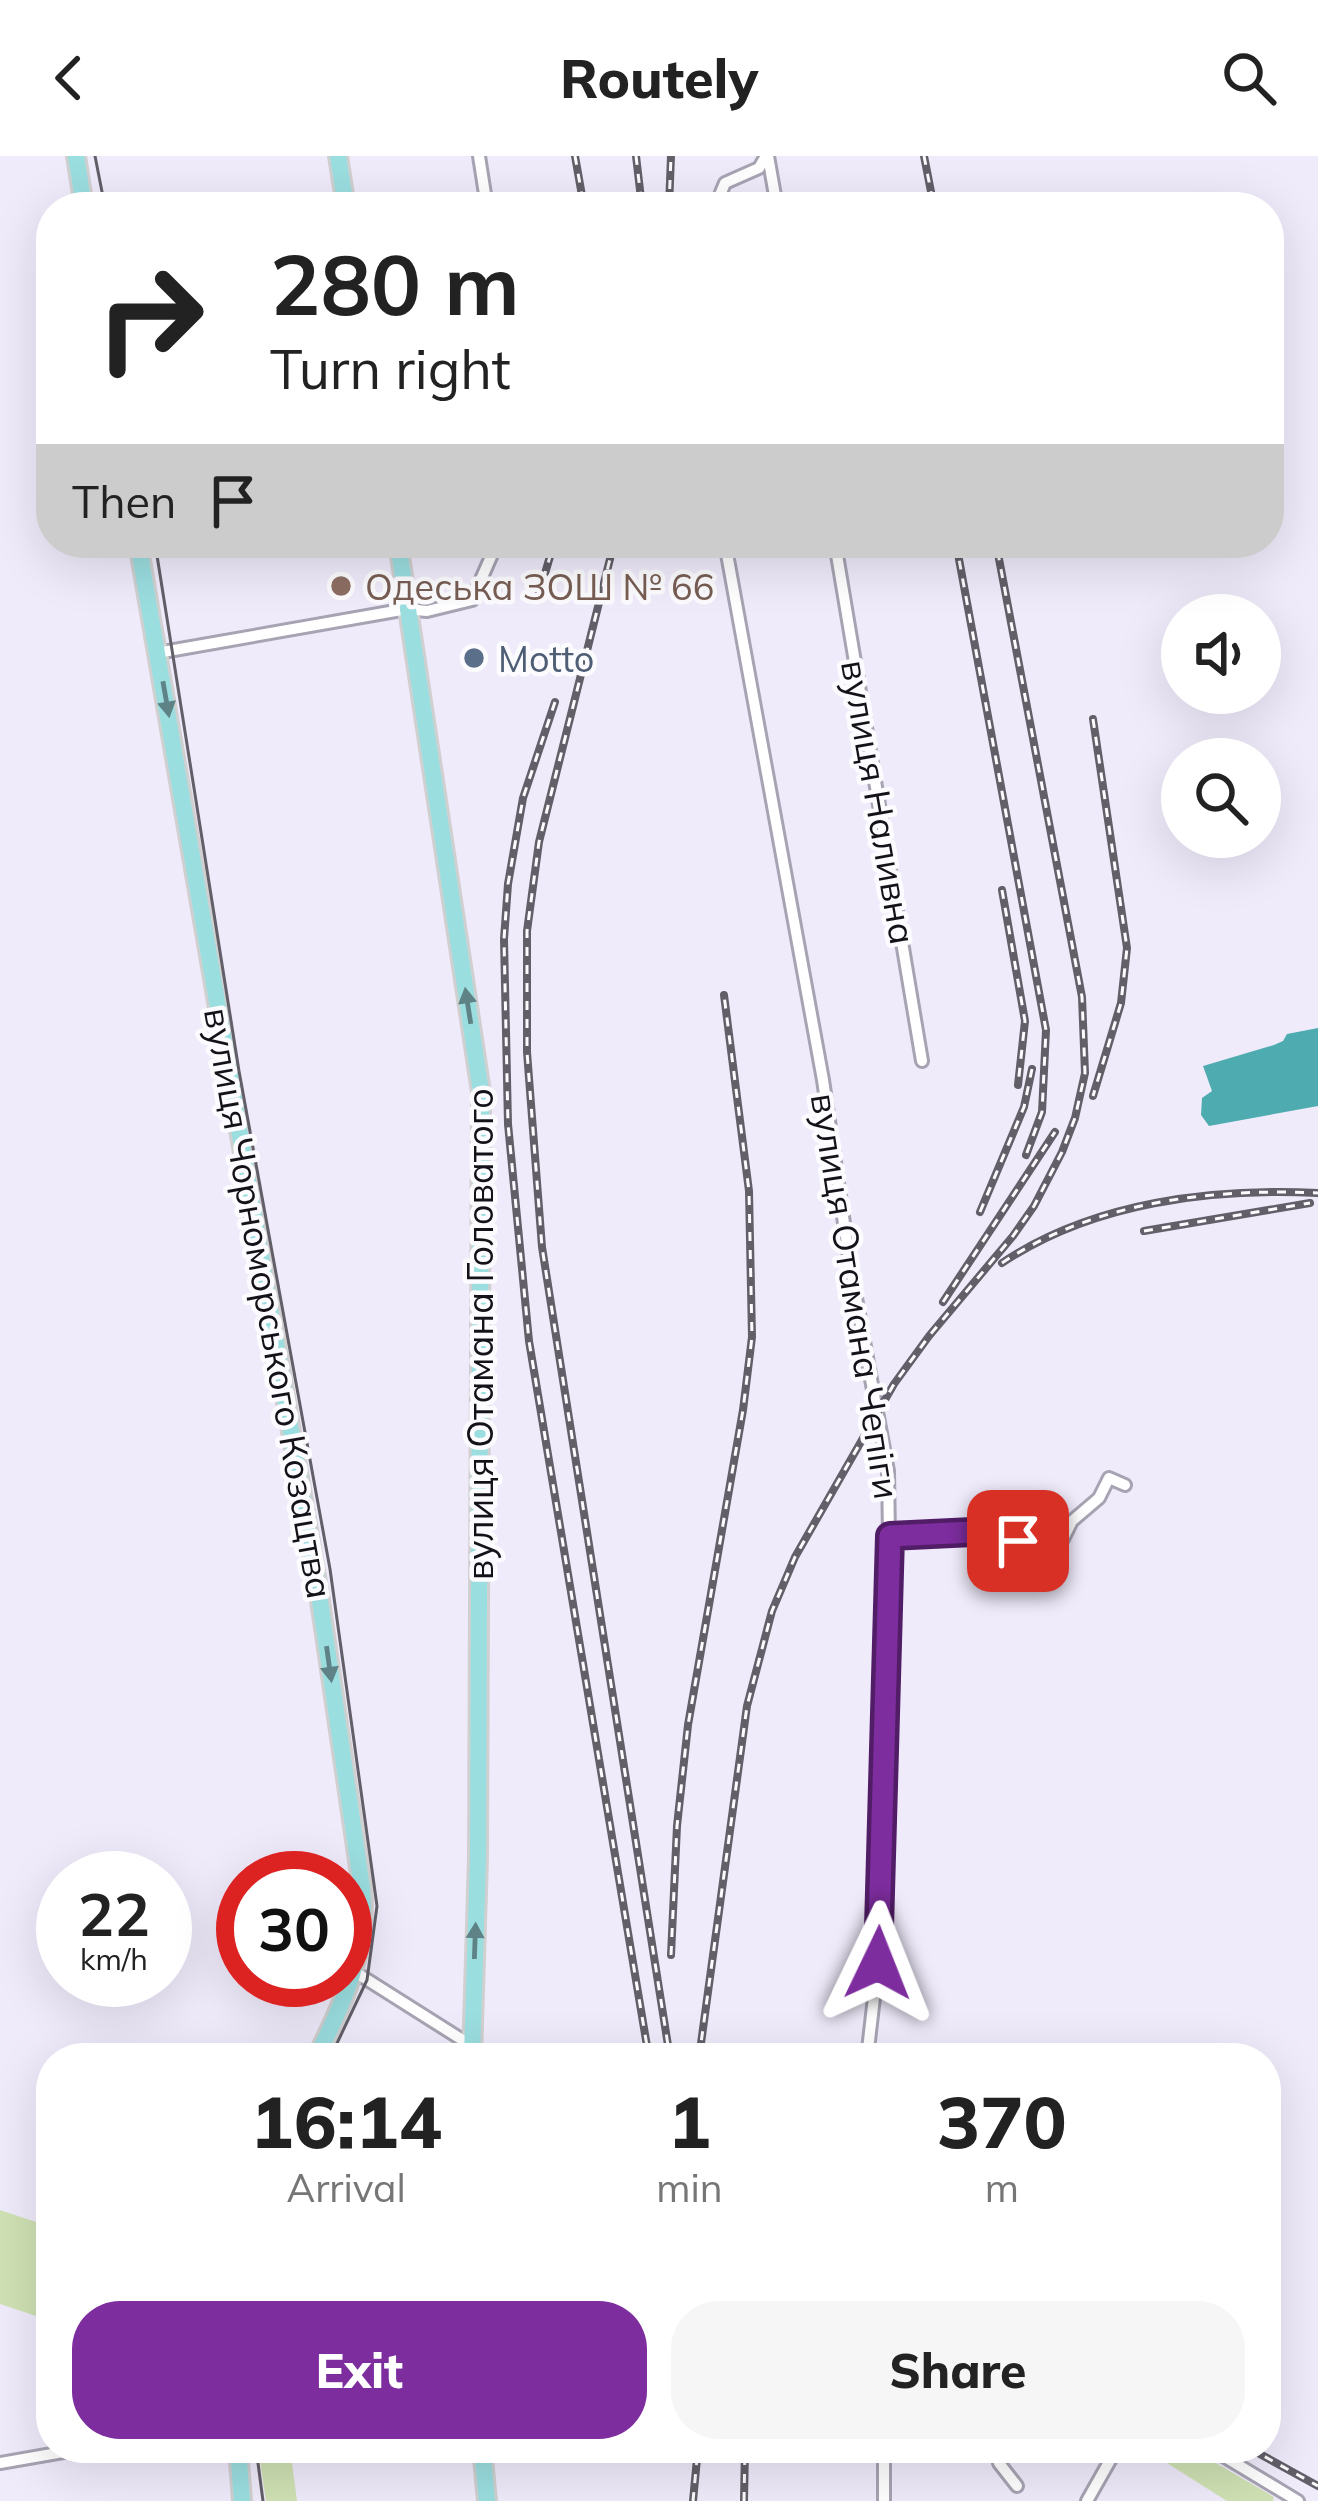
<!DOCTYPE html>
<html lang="en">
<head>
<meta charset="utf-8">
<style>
  :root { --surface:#fff; --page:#f6f6f6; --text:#222; --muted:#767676; --accent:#7d2d9e }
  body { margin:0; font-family:Mulish,sans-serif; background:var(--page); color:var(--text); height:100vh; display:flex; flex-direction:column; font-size:45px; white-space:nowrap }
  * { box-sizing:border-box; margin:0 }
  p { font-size:39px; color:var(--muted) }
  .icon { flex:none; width:66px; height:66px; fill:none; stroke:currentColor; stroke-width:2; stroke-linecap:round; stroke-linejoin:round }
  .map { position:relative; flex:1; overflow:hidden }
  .details { position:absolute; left:36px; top:1887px; width:1245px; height:420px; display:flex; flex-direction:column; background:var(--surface); border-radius:48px; box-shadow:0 12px 48px #0002 }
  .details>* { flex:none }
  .hud { position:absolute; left:36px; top:36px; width:1248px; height:366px; border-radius:48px; box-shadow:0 12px 48px #0002; background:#fff; color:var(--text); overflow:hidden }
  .controls { position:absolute; left:1161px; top:438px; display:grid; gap:24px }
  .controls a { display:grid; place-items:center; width:120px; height:120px; border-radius:50%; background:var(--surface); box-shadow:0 12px 48px #0002; font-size:60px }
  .speed { position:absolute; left:36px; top:1695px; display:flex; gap:24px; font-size:60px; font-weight:700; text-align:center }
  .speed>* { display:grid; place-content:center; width:156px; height:156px; border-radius:50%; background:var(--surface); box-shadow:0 12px 48px #0002; line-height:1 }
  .speed small { font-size:30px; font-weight:400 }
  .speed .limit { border:18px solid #d22; background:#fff; color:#111 }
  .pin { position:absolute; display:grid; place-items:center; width:102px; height:102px; color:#fff; margin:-51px; border-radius:24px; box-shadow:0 6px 18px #0006 }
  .me { position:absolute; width:132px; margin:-66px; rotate:2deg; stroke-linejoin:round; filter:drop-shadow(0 0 9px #0008) }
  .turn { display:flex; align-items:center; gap:42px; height:252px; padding:0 36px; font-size:54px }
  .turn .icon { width:156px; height:156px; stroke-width:2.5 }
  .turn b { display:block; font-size:84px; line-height:102px }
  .then { display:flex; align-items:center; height:114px; padding:0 36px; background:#0003; gap:24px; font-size:45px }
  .eta { display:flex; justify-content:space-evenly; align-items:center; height:204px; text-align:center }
  .eta b { font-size:72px; font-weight:800; line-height:84px }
  .action { display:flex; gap:24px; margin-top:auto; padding:24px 36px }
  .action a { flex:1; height:138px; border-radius:48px; background:var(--accent); color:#fff; font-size:48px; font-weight:800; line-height:138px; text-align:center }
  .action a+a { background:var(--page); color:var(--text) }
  header { display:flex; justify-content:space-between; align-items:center; height:156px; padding:0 36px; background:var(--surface); font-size:54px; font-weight:800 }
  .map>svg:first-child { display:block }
  .green { fill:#cfe1b4 }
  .water { fill:#4eacb1 }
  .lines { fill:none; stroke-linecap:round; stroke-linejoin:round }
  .minor-casing { stroke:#a8a3b3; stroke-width:16 }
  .primary-casing { stroke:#d0d0d1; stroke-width:22 }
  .minor { stroke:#fff; stroke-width:10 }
  .primary { stroke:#9bdee0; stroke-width:16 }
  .tram { stroke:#625f69; stroke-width:3 }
  .rail-casing { stroke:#625f69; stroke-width:8 }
  .rail { stroke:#fcfbfe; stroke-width:3; stroke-dasharray:9; stroke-linecap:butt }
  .oneway { fill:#5e8286 }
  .route-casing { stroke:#511d67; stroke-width:30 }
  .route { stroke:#7d2d9e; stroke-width:21 }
  .education-dot { fill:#8d6e63; stroke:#fcfbfe; stroke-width:4.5 }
  .service-dot { fill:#5c6f8a; stroke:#fcfbfe; stroke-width:4.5 }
  .labels { text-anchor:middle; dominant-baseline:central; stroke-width:9; stroke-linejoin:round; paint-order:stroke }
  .education-label { font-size:36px; fill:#785e54; stroke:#fcfbfe; text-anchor:start }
  .service-label { font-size:36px; fill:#4e5e75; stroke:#fcfbfe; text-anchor:start }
  .street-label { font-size:36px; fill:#141218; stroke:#fcfbfe }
</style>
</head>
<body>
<header><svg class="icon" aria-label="back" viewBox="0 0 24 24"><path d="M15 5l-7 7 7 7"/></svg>Routely<svg class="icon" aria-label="search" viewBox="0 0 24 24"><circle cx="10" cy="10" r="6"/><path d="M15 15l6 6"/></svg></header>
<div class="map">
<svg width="1318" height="2345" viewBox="0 0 1318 2345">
  <rect width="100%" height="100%" fill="#f0ebfb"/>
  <g class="green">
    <path d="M0,2054L51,2071V2165L0,2148Z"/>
    <path d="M258,2292H290L297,2345H266Z"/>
    <path d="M1143,2292H1190L1274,2341L1273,2345H1227Z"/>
  </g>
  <path class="water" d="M1318,872V950L1209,970L1201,959L1202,942L1212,935L1203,910L1274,889L1283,885L1287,878Z"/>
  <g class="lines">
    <g class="minor-casing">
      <g id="minor">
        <path d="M479,0L487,51"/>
        <path d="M768,0L777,51"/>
        <path d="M715,51L725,27L759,12L766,0"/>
        <path d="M725,387L823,924L851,1115L888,1315L889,1380L878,1807L867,1902"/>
        <path d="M835,387L922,905"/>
        <path d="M157,497L407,453L427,455L472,444L497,387"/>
        <path d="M889,1380L973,1376L1058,1393L1072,1365L1099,1342L1109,1322L1125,1329"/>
        <path d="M355,1816L472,1890"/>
        <path d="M1007,2292L999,2307L1017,2330"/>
        <path d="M1210,2292L1298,2345"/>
        <path d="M0,2307L86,2292"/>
        <path d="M884,2345V2292"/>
        <path d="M1087,2345L1117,2292"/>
      </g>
    </g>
    <g class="primary-casing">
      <g id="primary">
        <path d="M76,0L84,51"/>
        <path d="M338,0L346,51"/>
        <path d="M138,387L319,1438L362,1732C368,1795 344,1846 316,1902"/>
        <path d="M398,387L481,936L478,1702L472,1902"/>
        <path d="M238,2292L242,2345"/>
        <path d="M482,2292L487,2345"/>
      </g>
    </g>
    <use href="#minor" class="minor"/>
    <use href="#primary" class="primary"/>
    <g class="tram">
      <path d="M95,0L105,51"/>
      <path d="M155,387L239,915L330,1413L377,1750L367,1824L330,1902"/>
      <path d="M256,2292L263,2345"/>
    </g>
    <g class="rail-casing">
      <g id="rail">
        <path d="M575,0L584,51"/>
        <path d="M636,0L642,51"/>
        <path d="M924,0L934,51"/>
        <path d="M669,51L671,0"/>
        <path d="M614,387L539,686L527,775V896L542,1091L670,1902"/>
        <path d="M956,387L1046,874L1042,956L1026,999"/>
        <path d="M538,441L554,387"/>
        <path d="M555,546L523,642L508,728L504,783L508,968L529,1185L649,1902"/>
        <path d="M1093,563L1127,792L1121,847L1093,940"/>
        <path d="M1002,734L1025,865L1018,929"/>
        <path d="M980,1056L1024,951L1032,913"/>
        <path d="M1144,1075L1310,1047"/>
        <path d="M1002,1107C1093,1046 1211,1032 1318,1037"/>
        <path d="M943,1146L1055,976"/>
        <path d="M671,1799L677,1670L688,1569L743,1254L752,1181L749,1035L724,839"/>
        <path d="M699,1902L747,1550L772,1455L795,1401L894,1228L929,1180L1013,1080L1034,1050L1062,996L1075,962L1085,917L1082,841L996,387"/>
        <path d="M1249,2292L1318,2330"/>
        <path d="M693,2345L698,2292"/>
        <path d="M744,2345L745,2292"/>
      </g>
    </g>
    <use href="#rail" class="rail"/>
  </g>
  <defs><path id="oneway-solid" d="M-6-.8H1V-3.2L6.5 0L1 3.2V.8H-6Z" transform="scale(3)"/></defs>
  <g class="oneway">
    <use href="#oneway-solid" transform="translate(166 543) rotate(80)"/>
    <use href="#oneway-solid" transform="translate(468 850) rotate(-99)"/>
    <use href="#oneway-solid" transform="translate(329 1508) rotate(82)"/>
    <use href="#oneway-solid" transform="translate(475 1785) rotate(-88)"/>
  </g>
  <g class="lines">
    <g class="route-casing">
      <path id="route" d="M878,1807L890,1380L973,1376L1018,1385"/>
    </g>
    <use href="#route" class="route"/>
  </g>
  <circle class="education-dot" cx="341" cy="430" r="12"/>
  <circle class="service-dot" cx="474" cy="502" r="12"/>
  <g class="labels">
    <g class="education-label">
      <text x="365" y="430">Одеська ЗОШ № 66</text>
    </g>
    <g class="service-label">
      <text x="498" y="502">Motto</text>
    </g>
    <g class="street-label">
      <text transform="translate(879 646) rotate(80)">вулиця Наливна</text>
      <text transform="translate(856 1140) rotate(81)">вулиця Отамана Чепіги</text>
      <text transform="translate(269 1147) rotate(80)">вулиця Чорноморського Козацтва</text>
      <text transform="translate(479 1178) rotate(-90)">вулиця Отамана Головатого</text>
    </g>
  </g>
</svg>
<div class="controls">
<a><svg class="icon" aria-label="sound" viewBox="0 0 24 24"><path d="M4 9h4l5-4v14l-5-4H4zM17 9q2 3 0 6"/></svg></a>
<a><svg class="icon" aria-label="search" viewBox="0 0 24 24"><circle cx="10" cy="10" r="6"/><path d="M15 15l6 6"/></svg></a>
</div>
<div class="speed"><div>22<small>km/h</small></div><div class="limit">30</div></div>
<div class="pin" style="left:1018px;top:1385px;background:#d93025"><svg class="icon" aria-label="arrive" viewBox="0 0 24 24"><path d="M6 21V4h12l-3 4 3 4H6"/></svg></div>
<svg class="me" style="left:878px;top:1807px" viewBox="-20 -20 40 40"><path d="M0-17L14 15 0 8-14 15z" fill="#7d2d9e" stroke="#fff" stroke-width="4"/></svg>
<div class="hud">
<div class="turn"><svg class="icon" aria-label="right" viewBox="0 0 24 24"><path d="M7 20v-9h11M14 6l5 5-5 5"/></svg><div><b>280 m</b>Turn right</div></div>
<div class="then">Then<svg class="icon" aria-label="arrive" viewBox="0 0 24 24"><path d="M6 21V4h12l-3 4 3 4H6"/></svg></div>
</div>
<section class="details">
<div class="eta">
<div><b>16:14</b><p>Arrival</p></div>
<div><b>1</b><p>min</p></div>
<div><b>370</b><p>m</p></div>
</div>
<div class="action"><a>Exit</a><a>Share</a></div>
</section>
</div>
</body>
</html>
